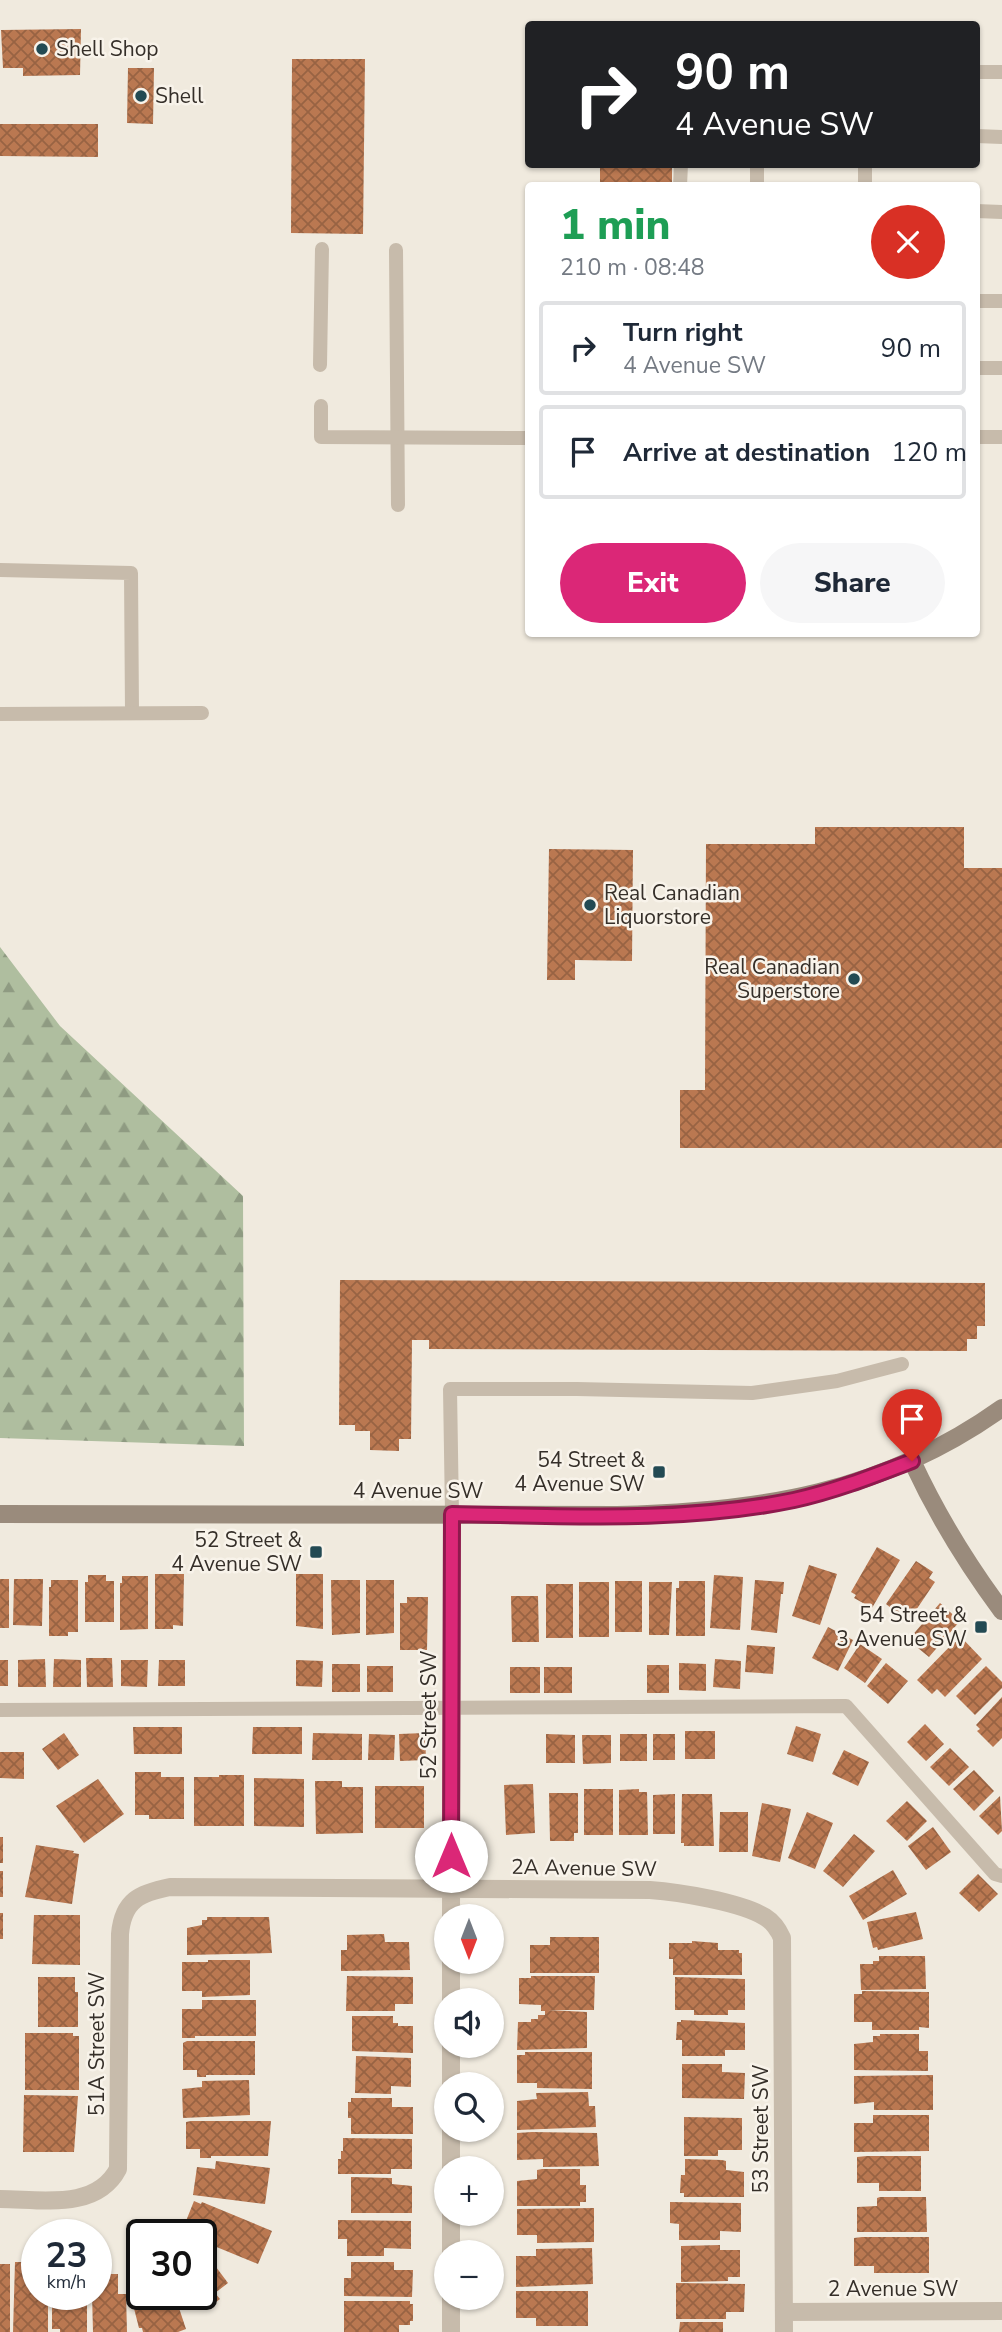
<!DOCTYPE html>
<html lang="en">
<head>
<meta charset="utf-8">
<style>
  :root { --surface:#fff; --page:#f6f6f7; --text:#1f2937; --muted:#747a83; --line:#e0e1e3; --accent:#db2777 }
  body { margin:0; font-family:"Nunito Sans",sans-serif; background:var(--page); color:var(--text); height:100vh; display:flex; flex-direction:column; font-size:26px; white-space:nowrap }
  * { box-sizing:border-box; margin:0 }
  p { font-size:23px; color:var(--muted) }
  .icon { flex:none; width:38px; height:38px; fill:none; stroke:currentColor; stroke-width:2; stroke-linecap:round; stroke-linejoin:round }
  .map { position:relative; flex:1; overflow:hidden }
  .details { position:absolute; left:525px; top:182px; width:455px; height:455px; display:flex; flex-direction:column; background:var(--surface); border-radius:7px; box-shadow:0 2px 5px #0004 }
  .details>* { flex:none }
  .top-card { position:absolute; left:525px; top:21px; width:455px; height:147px; border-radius:7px; box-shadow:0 2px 5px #0004; background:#202124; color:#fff; overflow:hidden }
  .needle { width:46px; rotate:180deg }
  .controls { position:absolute; left:434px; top:1904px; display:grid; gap:14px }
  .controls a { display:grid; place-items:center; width:70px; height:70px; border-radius:50%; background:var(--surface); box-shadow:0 2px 5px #0004; font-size:35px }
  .speed { position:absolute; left:21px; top:2219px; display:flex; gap:14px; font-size:35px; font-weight:700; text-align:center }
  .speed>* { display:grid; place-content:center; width:91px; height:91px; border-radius:50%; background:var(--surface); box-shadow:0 2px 5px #0004; line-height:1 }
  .speed small { font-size:18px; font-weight:400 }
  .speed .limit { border:4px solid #111; border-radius:10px; background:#fff; color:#111 }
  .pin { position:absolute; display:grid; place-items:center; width:60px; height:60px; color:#fff; margin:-72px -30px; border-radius:50% 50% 50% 0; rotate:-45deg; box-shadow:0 0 7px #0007 }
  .pin .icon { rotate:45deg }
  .me { position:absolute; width:77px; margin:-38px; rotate:0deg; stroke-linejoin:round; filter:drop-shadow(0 0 5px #0008) }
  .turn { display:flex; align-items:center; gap:24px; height:147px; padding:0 35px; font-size:32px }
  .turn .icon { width:91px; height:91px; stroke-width:2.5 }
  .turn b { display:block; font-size:49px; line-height:60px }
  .round { display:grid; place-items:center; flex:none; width:74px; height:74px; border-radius:37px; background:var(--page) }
  .summary { display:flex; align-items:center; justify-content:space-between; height:119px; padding:0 35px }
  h1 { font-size:42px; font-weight:800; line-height:52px; color:#1e9e55 }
  .button { display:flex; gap:14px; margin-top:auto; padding:14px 35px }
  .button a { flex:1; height:80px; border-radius:42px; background:var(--accent); color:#fff; font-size:28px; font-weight:800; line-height:80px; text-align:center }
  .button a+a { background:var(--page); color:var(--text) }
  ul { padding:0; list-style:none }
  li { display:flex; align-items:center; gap:21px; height:94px; margin:0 14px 10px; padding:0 21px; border:4px solid var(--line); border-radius:7px }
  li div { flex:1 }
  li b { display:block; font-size:26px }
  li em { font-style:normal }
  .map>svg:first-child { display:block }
  .forest { fill:url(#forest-firs) }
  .building { fill:url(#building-cross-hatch) }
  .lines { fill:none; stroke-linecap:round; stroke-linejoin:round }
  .lane { stroke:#c7bbab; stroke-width:14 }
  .street { stroke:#c7bbab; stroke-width:18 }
  .secondary { stroke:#9a8b7c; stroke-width:18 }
  .route-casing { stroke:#8e194d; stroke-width:18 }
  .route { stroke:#db2777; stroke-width:12 }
  .poi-dot { fill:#234a53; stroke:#f8f3ea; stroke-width:2.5 }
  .labels { text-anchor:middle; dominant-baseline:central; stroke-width:5; stroke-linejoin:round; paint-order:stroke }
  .poi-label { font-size:21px; fill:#352f29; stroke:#f8f3ea; text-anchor:end }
  .street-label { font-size:21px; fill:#352f29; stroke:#f8f3ea }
</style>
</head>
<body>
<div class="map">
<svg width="1002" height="2332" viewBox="0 0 1002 2332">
  <defs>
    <pattern id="forest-firs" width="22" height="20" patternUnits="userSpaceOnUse" patternTransform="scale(1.75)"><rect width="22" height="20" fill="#afbe9f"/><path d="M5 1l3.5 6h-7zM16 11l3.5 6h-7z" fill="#8f9b82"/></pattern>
    <pattern id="building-cross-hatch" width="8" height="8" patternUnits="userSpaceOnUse" patternTransform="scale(1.75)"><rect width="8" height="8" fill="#ba7851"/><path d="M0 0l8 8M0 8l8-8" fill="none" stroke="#986343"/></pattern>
  </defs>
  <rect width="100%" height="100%" fill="#f0eade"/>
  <path class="forest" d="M0,947L60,1026L243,1196L244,1446L0,1438Z"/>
  <g class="building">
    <path d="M81,29L80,75L23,76V68H3L1,30Z"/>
    <path d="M292,59H365L363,234L291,233Z"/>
    <path d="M128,68H154L153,124L127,123Z"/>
    <path d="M0,124H98V157L0,156Z"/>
    <rect x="600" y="164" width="72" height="22"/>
    <path d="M815,827H964V868H1002V1148H680V1090H705L706,844H815Z"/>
    <path d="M549,849L633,850L632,961L575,960V980H547Z"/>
    <path d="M340,1280L985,1283V1326H977V1339H967V1351L429,1349V1340H412L411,1439H399V1451L370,1450V1431H355V1425H339Z"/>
    <path d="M877,1547L900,1560L872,1608L854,1598L856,1595L851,1592Z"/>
    <path d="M916,1561L933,1572L929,1578L935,1582L908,1622L886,1604Z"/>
    <path d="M809,1565L837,1574L820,1625L792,1616Z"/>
    <path d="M155,1574H184L183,1626L173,1625V1629H155Z"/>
    <path d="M296,1574H323V1629L296,1626Z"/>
    <path d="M88,1575H106V1581H114V1622H85V1582H88Z"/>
    <path d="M714,1575L743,1577L740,1630L710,1628Z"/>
    <path d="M122,1576H148V1629L120,1630V1583H122Z"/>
    <rect x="0" y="1579" width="9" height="49"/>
    <path d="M14,1579H43L42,1626L13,1625Z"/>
    <path d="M51,1580H78V1632H68V1636H49V1587H51Z"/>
    <path d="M331,1580H360V1633L332,1635Z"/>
    <path d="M366,1580H394V1633L366,1635Z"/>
    <path d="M755,1580L784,1582L783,1594H781L777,1633L751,1630Z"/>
    <rect x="615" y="1581" width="27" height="51"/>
    <path d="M679,1581H705V1636H676V1588H679Z"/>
    <rect x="579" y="1582" width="30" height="55"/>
    <path d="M649,1582H672L669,1635H649Z"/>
    <rect x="546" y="1584" width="27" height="54"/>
    <path d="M511,1596H538L539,1642H512Z"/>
    <path d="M407,1597H428L427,1650H400V1603H407Z"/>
    <path d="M940,1603L960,1621L929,1657L913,1644L915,1642L910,1638Z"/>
    <path d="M828,1627L853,1640L838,1671L812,1658Z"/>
    <path d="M960,1636L982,1659L945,1697L937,1689L932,1694L917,1680Z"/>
    <path d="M860,1644L882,1659L865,1683L844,1668Z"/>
    <path d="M747,1645L775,1647L773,1674L745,1672Z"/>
    <path d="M86,1658H112L113,1687H87Z"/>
    <path d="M45,1659L46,1687H18V1660Z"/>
    <path d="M54,1659L81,1660V1687H53Z"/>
    <path d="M715,1659L741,1661L740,1689L713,1687Z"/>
    <rect x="0" y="1660" width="8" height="26"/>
    <path d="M121,1660H148L147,1687L121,1686Z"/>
    <path d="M159,1660H185V1686H158Z"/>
    <path d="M296,1660L323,1661L322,1687L296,1686Z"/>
    <path d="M679,1663L706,1664V1691L679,1690Z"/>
    <path d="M886,1663L908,1681L888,1704L867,1686Z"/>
    <rect x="332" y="1664" width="28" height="28"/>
    <rect x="647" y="1665" width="22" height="28"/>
    <rect x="367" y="1666" width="26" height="26"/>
    <path d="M986,1666L1002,1682V1688L975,1715L956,1696Z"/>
    <rect x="510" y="1667" width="30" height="26"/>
    <rect x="544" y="1667" width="28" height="26"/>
    <path d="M1002,1697V1738L993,1747L977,1731L980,1729L976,1725Z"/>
    <path d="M925,1724L944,1744L926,1761L907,1742Z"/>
    <path d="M796,1726L821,1734L813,1762L787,1754Z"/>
    <path d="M133,1727H182V1754H134Z"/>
    <path d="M253,1727H302V1754H252Z"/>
    <rect x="685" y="1731" width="30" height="28"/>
    <path d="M64,1733L79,1755L58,1770L42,1749Z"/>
    <path d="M313,1733L362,1734V1760H312Z"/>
    <path d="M425,1733L426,1760L400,1761L399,1734Z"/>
    <path d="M369,1734L395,1735L394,1760H368Z"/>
    <path d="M546,1734L575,1735V1763H546Z"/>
    <rect x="620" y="1734" width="27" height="27"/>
    <rect x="653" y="1734" width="22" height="26"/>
    <path d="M582,1735H611V1763L583,1764Z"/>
    <path d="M950,1748L969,1767L949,1786L930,1767Z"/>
    <path d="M844,1750L869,1762L858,1786L832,1774Z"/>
    <path d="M0,1752H24V1779L0,1778Z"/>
    <path d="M974,1770L994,1791L974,1811L953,1789Z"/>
    <path d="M135,1772H161V1777H184V1819H149V1815H135Z"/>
    <path d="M219,1775H244V1826H194V1777H219Z"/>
    <path d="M254,1778L304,1779V1827L254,1826Z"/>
    <path d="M98,1779L124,1814L84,1843L56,1806Z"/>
    <path d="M315,1781H342V1787H363V1833L316,1834Z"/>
    <path d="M533,1784L535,1833L506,1835L504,1785Z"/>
    <rect x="375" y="1786" width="49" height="42"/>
    <rect x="584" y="1789" width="29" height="46"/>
    <path d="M639,1789V1792H647L648,1835H619V1790Z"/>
    <path d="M549,1793H578V1833H574V1841H550Z"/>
    <path d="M675,1794V1834H653V1795Z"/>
    <path d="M682,1794H712L714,1846H684V1843H681Z"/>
    <path d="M1000,1796L1002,1831L998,1835L979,1816Z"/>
    <path d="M907,1801L927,1821L907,1841L886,1821Z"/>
    <path d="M762,1803L791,1809L780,1862L752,1856Z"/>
    <path d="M720,1812H748V1852H719Z"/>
    <path d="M807,1812L833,1823L815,1869L788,1858Z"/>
    <path d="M933,1827L951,1852L926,1870L908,1846Z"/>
    <path d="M854,1834L875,1851L843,1887L823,1871Z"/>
    <rect x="0" y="1837" width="3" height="26"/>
    <path d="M36,1845L74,1851L73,1853L79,1854L72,1904L25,1897Z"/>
    <path d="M893,1870L907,1894L863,1920L849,1896Z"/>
    <rect x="0" y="1871" width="3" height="26"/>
    <path d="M978,1874L998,1894L979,1912L959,1893Z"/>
    <path d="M916,1912L923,1939L878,1950L877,1947L873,1948L867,1922Z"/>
    <rect x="0" y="1913" width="3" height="26"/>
    <path d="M34,1915H80V1965L32,1964Z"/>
    <path d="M207,1917H269L272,1953L187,1955V1928L202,1925V1920H207Z"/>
    <path d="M384,1934L385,1942H409L410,1970L341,1971V1950H347V1935Z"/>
    <path d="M550,1937H599V1973H530V1945H550Z"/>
    <path d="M692,1941L718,1943V1950H739V1953H742V1975H673V1959H669V1943H692Z"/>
    <path d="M879,1956H925L926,1989L861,1990L860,1964H873V1961H879Z"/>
    <path d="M208,1960H250V1995L202,1997V1991H182V1962H208Z"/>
    <path d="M347,1976L413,1977V2004H395V2011H346Z"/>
    <path d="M531,1976H595L594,2010H548L587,2012V2048L517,2050L518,2022H531V2019H538V2015H545V2011H541V2005L519,2004V1978H531Z"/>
    <path d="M38,1977H75V1992H78V2027H38Z"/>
    <path d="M675,1977L745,1979V2010H728V2015H694V2010H675Z"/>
    <path d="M862,1991L929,1992V2028L919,2027V2030H872V2022H854V1994H862Z"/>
    <path d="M202,2000H256V2036H195V2038H182V2009H202Z"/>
    <path d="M352,2016H393V2023H398V2026H413V2053L352,2051Z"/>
    <path d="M681,2020L745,2023V2050H725V2056H682V2040H676L677,2022H681Z"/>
    <path d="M25,2033H73V2036H79V2090H25Z"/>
    <path d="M880,2034H919V2051H928V2071L854,2070V2044L873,2042V2036H880Z"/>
    <path d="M187,2041H255V2075H206V2077H197V2070H183V2043Z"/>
    <path d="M525,2052H592V2089L537,2088V2083H517V2055H525Z"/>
    <path d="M356,2056L411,2058V2087L391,2086V2094L355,2093Z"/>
    <path d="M682,2064H722V2072L745,2073L744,2099L682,2098Z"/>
    <path d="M933,2075V2110H874V2102L854,2104V2076Z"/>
    <path d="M249,2080L250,2115L183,2118L182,2089L202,2087V2081Z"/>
    <path d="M588,2092L589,2106H595L596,2127L517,2130V2101L537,2099L536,2093Z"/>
    <path d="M24,2095L78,2096L74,2152H23Z"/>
    <path d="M351,2098H392V2107H413V2134H351V2118H348V2102H351Z"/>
    <path d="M873,2115H929V2151L854,2152V2123H873Z"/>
    <path d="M684,2117L742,2118V2150H718V2156H684Z"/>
    <path d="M191,2121H271L268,2156H211V2158H200V2149H186V2122Z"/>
    <path d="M532,2132L597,2133L599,2166L543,2167V2159L517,2160V2133Z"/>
    <path d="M343,2138L412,2139V2169H391V2174H338V2159H341V2151H343Z"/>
    <path d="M867,2156H921V2191H879V2183H857V2157Z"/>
    <path d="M685,2159L722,2160L726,2161V2170L744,2172V2197H684V2193H680L681,2175H685Z"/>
    <path d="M216,2161L270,2168L265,2204L193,2195L197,2167L215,2169Z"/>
    <path d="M542,2169H580V2185H586V2202H580V2206H517V2181L537,2179V2170Z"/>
    <path d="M351,2177L392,2178V2184L412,2186V2213H351Z"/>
    <path d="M880,2197H926L927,2232H857V2207L877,2206V2198Z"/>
    <path d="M194,2201L201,2204L202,2202L272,2231L258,2264L202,2241L205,2234L184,2226Z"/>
    <path d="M670,2202L741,2203V2232L720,2231V2240H679V2224L670,2223Z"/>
    <path d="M594,2208V2242L537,2243V2235H517V2209Z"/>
    <path d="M338,2220L411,2221V2249L384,2248V2256H347V2239H338Z"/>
    <path d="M862,2237H929V2273H874V2266H854V2238Z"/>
    <path d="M720,2245V2250H740V2277H728V2281L681,2282V2246Z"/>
    <path d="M201,2247L228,2283L215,2293L220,2299L205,2310L194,2294H201Z"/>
    <path d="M592,2248L593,2284L516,2287V2256H536V2249Z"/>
    <path d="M142,2259V2294H174L176,2309L179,2308L186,2329L178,2332H143L142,2328H139L127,2281L135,2278L130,2263Z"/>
    <path d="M15,2262H37V2294H48V2332H13Z"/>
    <path d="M351,2262H394V2270H413L412,2297L344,2296V2278H351Z"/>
    <rect x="0" y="2264" width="10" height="68"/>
    <path d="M96,2274H118V2294H126L127,2332H93L92,2294H96Z"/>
    <path d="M676,2283L745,2284L744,2312H726V2319H676Z"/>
    <path d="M516,2291H588V2326H536V2318H516Z"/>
    <path d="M52,2294H87V2332H60V2329H52Z"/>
    <path d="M344,2301H410V2304H413V2321H410V2325H399V2332H344Z"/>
    <path d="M680,2322H723V2332H679Z"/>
  </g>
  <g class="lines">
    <g class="lane">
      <path d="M976,72H1002"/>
      <path d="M976,136L1002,137"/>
      <path d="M865,164V186"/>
      <path d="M680,186L681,164"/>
      <path d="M757,186V164"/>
      <path d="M976,211L1002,212"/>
      <path d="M396,250L398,505"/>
      <path d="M976,301H1002"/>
      <path d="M320,365L322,249"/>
      <path d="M976,368H1002"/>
      <path d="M321,406V437L528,438"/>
      <path d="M976,437H1002"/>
      <path d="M0,570L131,573L132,713"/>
      <path d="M0,714L202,713"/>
      <path d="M452,1514L450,1389H577L752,1393L837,1381L902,1364"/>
      <path d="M0,1710L846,1706L995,1874L1002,1876"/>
    </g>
    <g class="street">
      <path d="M451,1916L452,1514"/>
      <path d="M451,2000V1962"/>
      <path d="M451,2084V2046"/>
      <path d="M451,2168V2130"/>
      <path d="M0,2199C40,2199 96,2211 118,2169L120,1934C123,1900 140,1893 170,1887L650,1890C678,1892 741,1902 765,1917C773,1922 778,1929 782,1938L784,2332"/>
      <path d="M451,2252V2214"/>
      <path d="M784,2312L1002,2311"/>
      <path d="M451,2332V2298"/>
    </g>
    <g class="secondary">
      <path d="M912,1461C937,1515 967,1564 1002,1611"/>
      <path d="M0,1514L617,1515C760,1512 883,1493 1002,1408"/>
    </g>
  </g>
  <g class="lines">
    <g class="route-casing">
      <path id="route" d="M451,1856L452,1514C565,1516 683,1523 794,1500C835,1491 873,1476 912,1461"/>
    </g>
    <use href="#route" class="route"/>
  </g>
  <g class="poi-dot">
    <circle cx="42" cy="49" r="7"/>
    <circle cx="141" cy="96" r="7"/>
    <circle cx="590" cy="905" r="7"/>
    <circle cx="854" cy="979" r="7"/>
    <rect x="652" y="1465" width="14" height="14" rx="3.5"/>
    <rect x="309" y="1545" width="14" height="14" rx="3.5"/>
    <rect x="974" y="1620" width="14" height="14" rx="3.5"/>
  </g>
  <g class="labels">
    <g class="poi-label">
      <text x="56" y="49" text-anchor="start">Shell Shop</text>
      <text x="155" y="96" text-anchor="start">Shell</text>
      <text x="604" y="893" text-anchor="start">Real Canadian<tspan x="604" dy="24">Liquorstore</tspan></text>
      <text x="840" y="967">Real Canadian<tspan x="840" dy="24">Superstore</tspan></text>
      <text x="645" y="1460">54 Street &amp;<tspan x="645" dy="24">4 Avenue SW</tspan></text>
      <text x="302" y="1540">52 Street &amp;<tspan x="302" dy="24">4 Avenue SW</tspan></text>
      <text x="967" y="1615">54 Street &amp;<tspan x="967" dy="24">3 Avenue SW</tspan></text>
    </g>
    <g class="street-label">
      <text x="418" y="1491">4 Avenue SW</text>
      <text transform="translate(429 1715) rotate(-90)">52 Street SW</text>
      <text transform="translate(584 1868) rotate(1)">2A Avenue SW</text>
      <text transform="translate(97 2044) rotate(-90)">51A Street SW</text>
      <text transform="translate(761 2129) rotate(-90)">53 Street SW</text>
      <text x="893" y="2289">2 Avenue SW</text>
    </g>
  </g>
</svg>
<div class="controls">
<a><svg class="needle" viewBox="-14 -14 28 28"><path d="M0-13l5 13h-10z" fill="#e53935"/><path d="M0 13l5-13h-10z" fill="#747a83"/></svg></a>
<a><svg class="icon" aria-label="sound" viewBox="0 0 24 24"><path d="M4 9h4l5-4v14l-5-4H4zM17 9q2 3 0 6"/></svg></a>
<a><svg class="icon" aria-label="search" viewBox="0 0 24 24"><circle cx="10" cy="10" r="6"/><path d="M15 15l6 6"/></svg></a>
<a>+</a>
<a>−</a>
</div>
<div class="speed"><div>23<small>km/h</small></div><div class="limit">30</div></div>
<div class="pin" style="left:912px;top:1461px;background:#d93025"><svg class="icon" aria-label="arrive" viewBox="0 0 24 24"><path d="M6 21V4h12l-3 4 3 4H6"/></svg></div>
<svg class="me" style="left:451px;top:1856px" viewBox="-20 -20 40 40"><circle r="19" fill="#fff"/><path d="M0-13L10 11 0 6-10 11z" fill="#db2777"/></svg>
<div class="top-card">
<div class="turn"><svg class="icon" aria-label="right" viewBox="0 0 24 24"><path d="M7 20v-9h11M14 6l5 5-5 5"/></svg><div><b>90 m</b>4 Avenue SW</div></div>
</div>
<section class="details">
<div class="summary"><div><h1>1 min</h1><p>210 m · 08:48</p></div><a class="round" style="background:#d93025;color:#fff"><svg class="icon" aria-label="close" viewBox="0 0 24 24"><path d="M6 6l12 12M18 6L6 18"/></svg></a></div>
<ul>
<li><svg class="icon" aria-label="right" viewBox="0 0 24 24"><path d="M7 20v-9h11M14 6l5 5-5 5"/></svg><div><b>Turn right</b><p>4 Avenue SW</p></div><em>90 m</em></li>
<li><svg class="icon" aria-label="arrive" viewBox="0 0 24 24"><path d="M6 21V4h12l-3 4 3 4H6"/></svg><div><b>Arrive at destination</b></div><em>120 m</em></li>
</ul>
<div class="button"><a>Exit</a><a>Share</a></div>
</section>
</div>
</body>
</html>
